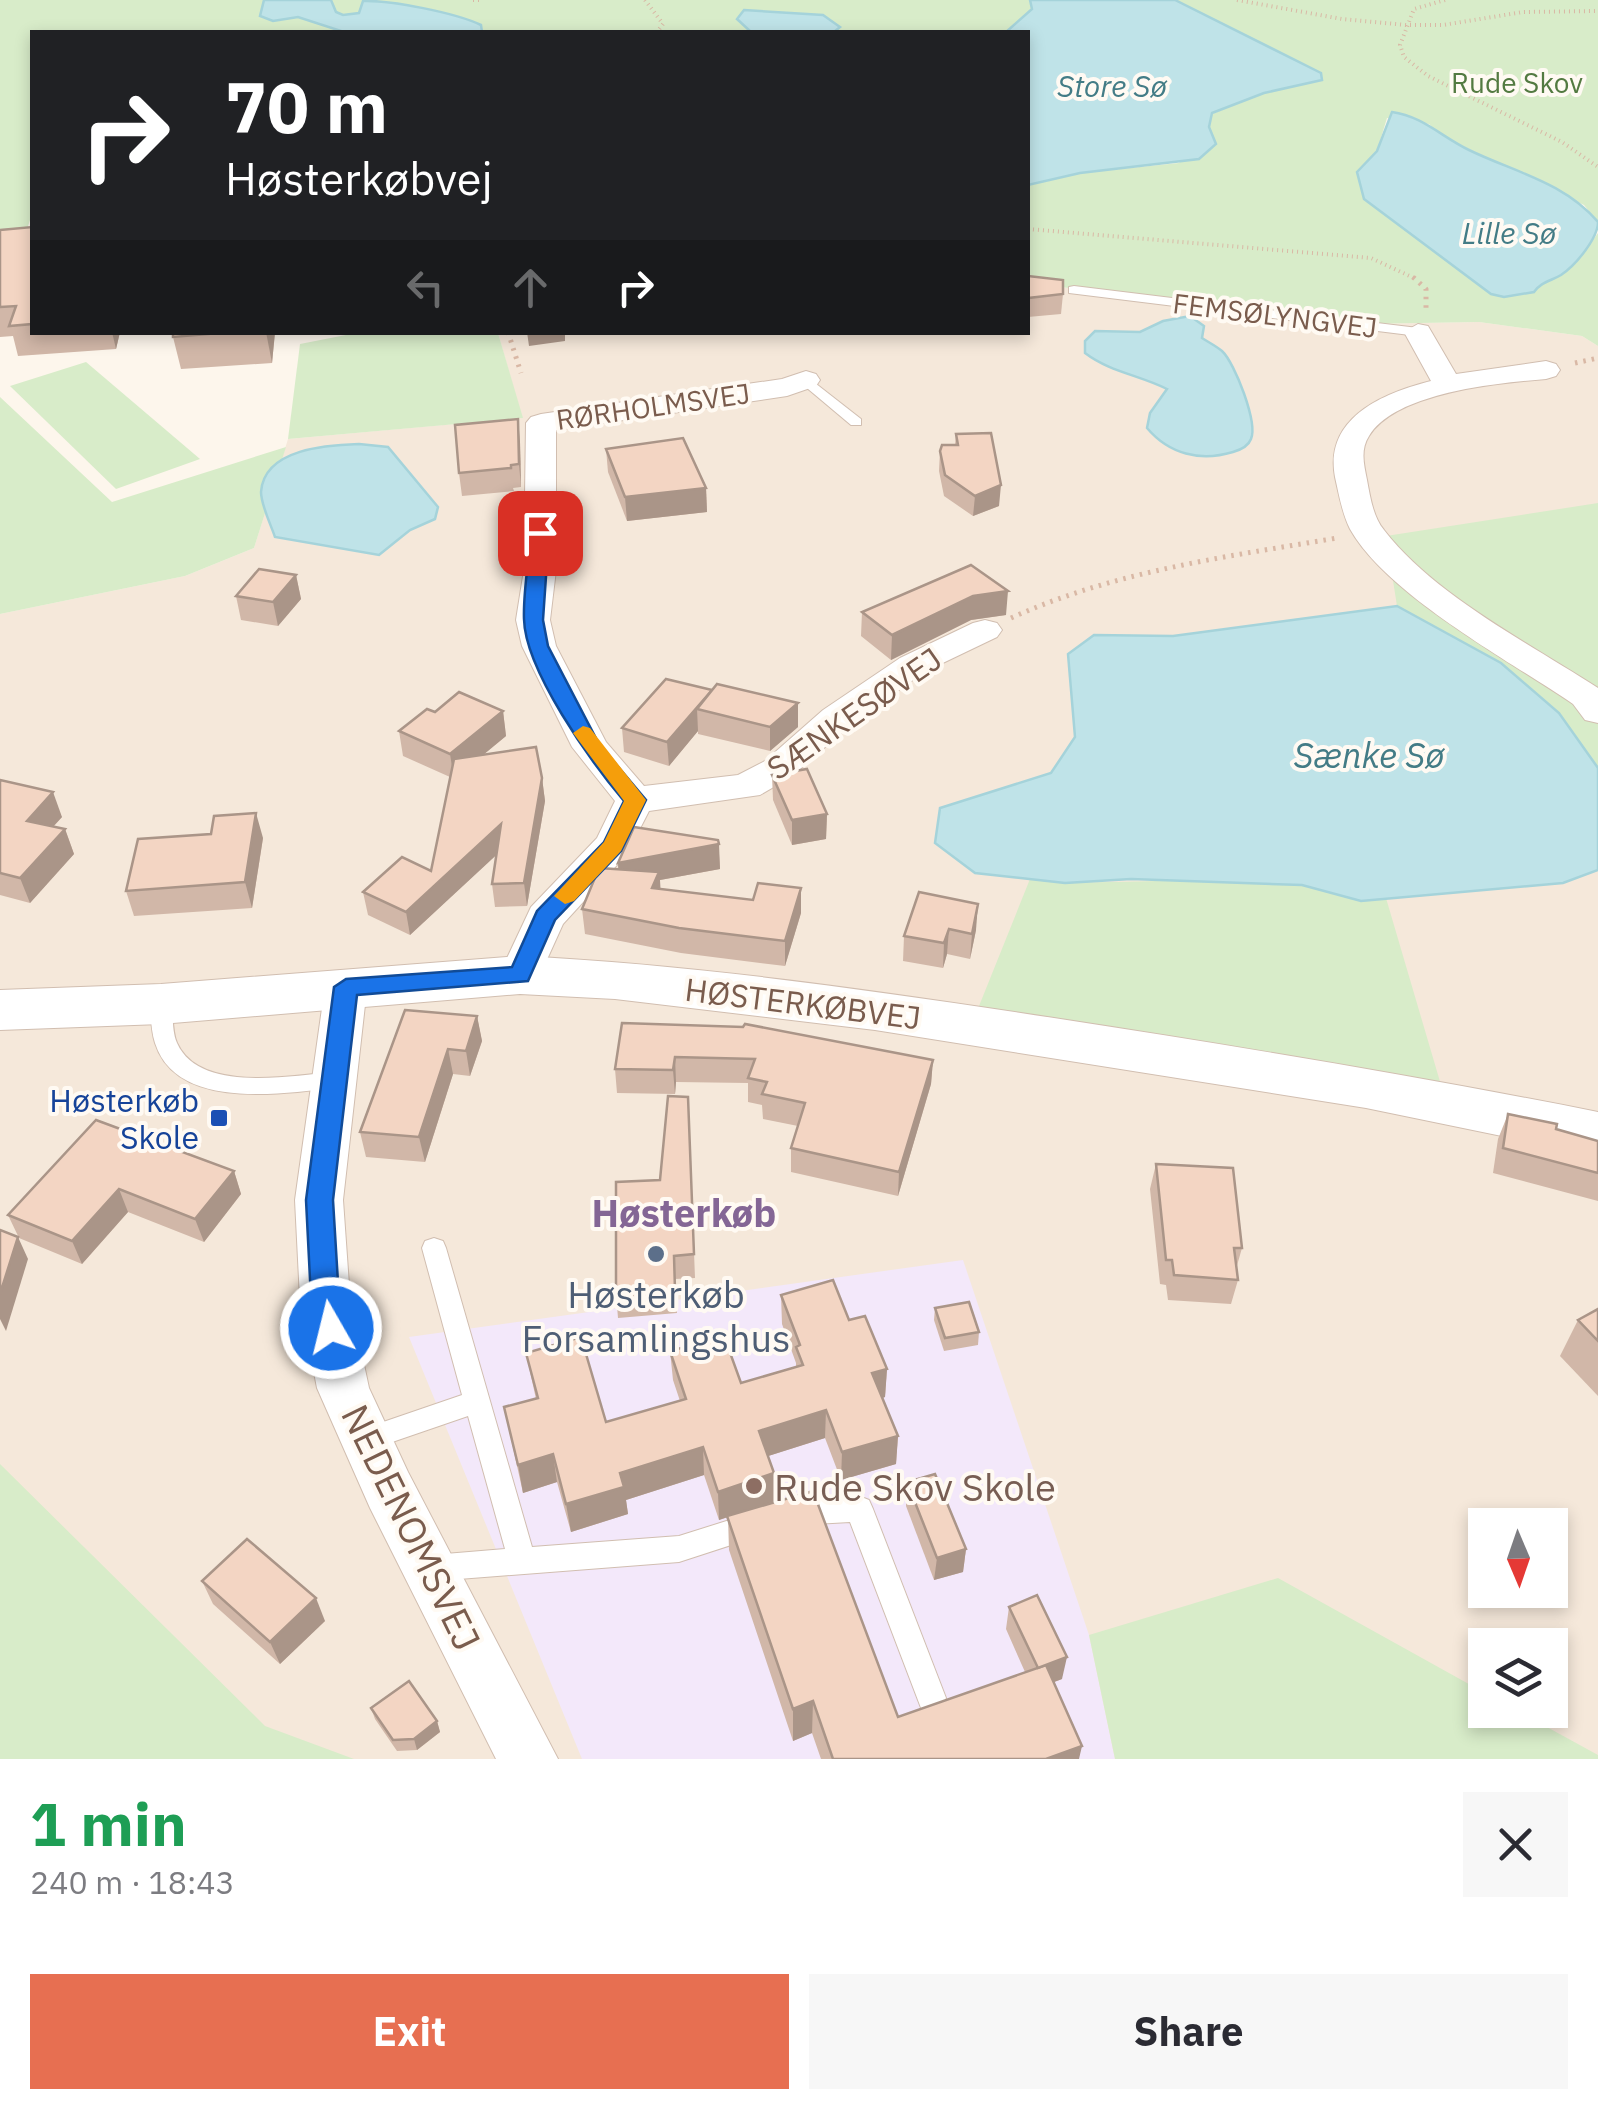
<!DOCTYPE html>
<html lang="en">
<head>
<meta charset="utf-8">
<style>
  :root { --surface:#fff; --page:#f7f7f7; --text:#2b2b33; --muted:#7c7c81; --accent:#e76f51 }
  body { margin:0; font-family:"IBM Plex Sans",sans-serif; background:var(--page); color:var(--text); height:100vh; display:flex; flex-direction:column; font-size:38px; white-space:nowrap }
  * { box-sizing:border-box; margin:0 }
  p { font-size:32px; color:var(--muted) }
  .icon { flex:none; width:55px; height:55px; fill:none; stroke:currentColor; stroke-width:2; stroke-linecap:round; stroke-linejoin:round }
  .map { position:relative; height:1759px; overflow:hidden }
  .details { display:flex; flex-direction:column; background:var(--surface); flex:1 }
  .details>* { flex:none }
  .guide { position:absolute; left:30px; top:30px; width:1000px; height:305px; border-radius:0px; box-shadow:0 5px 15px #0003; background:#202124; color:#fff; overflow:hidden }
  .needle { width:65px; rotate:178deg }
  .fabs { position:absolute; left:1468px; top:1508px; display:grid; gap:20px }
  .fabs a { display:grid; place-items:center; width:100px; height:100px; border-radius:0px; background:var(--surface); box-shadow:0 5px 15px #0003; font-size:50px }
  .pin { position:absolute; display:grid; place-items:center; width:85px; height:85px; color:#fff; margin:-42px; border-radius:20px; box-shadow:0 5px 15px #0006 }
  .me { position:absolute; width:110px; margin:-55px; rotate:352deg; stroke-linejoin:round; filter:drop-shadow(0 0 8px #0008) }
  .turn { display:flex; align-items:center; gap:35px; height:210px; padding:0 30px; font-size:45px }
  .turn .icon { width:130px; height:130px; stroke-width:2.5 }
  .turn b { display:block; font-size:70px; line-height:85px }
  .lanes { display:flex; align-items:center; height:95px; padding:0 30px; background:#0003; justify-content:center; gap:50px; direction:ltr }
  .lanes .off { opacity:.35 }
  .round { display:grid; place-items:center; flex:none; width:105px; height:105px; border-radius:0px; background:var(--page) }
  .overview { display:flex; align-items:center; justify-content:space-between; height:170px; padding:0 30px }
  h1 { font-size:60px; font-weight:800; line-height:75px; color:#1e9e55 }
  .cta { display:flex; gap:20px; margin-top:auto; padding:20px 30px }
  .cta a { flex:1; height:115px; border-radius:0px; background:var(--accent); color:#fff; font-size:40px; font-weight:800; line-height:115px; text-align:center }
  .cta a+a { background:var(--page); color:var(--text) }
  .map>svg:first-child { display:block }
  .residential { fill:#f5e8da; fill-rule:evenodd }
  .education { fill:#f3e8fa }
  .green { fill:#d8ecc9 }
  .water { fill:#bfe3e8; stroke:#a5d3da; stroke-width:2.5 }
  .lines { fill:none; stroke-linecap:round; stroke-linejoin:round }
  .service-casing { stroke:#d1beb0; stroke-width:2 }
  .minor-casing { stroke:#d1beb0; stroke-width:2 }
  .tertiary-casing { stroke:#d1beb0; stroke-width:2 }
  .path-far1 { stroke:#d9b8a5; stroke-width:4; stroke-dasharray:1 4; stroke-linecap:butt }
  .path { stroke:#d9b8a5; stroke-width:5; stroke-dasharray:2.5 6; stroke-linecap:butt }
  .service { fill:#fff; fill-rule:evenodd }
  .minor { fill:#fff; fill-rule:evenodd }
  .tertiary { fill:#fff; fill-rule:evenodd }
  .wall { fill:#d1b7a8 }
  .shaded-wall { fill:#aa9588 }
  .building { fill:#f3d5c3; stroke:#aa9588; stroke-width:2.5 }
  .route { fill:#1a73e8; stroke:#114b97; stroke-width:2.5 }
  .slow { fill:#f59e0b }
  .transit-dot { fill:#1a4fb4; stroke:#fffaf3; stroke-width:4 }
  .service-dot { fill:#5c6f8a; stroke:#fffaf3; stroke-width:4 }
  .education-dot { fill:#8d6e63; stroke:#fffaf3; stroke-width:4 }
  .labels { text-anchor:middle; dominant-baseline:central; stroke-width:8; stroke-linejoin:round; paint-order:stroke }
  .far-park-label { font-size:28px; fill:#537a41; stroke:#fffaf3 }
  .far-street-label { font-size:28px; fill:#7a5c4d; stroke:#fffaf3 }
  .far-water-label { font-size:30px; font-style:italic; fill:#437c86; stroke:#fffaf3 }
  .street-label { font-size:32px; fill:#7a5c4d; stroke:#fffaf3 }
  .transit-label { font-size:32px; fill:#164399; stroke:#fffaf3; text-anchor:end }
  .water-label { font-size:35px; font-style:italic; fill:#437c86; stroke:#fffaf3 }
  .quarter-label { font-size:38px; font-weight:bold; fill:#846695; stroke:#fffaf3 }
  .near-service-label { font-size:38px; fill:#4e5e75; stroke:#fffaf3 }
  .near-education-label { font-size:38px; fill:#785e54; stroke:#fffaf3; text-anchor:start }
  .near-street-label { font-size:38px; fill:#7a5c4d; stroke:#fffaf3 }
</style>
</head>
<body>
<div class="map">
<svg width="1598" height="1759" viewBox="0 0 1598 1759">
  <rect width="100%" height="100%" fill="#fdf6ec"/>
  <path class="residential" d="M1028,283L1362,324L1479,322L1582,336L1598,346V1759H0V614L185,576L254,548L288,439L522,418L498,333L1028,332ZM1485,1525H1550V1590H1485ZM1485,1645H1550V1710H1485Z"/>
  <path class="education" d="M963,1260L1089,1635L1115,1759H582L409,1337Z"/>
  <g class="green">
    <path d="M0,0H1030L1032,9L1006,32H32V214L12,275L0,276Z"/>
    <path d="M1175,0H1598V222L1584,205L1440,135L1429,124L1387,118L1377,151L1357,172L1364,199L1491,294C1543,284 1567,278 1598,233V346L1582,336L1479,322L1362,324L1028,283V185L1080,173L1179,163L1209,127L1212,114L1264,93L1322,79L1321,73Z"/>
    <path d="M356,333H498L523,418L288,439L300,344Z"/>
    <path d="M86,362L200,459L116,489L10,386Z"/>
    <path d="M0,397L112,502L286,447L254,548L185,576L0,614Z"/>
    <path d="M1598,503V768L1559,713L1501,664L1397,606L1386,536Z"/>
    <path d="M1030,879C1118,889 1213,871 1302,885C1332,890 1355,902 1386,898L1441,1085L977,1011Z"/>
    <path d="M0,1464L265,1726L354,1759H0Z"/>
    <path d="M1278,1578L1485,1693V1710H1516L1598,1755V1759H1115L1089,1635Z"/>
  </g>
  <g class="water">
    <path d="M264,0H331L336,12L343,15L359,13L363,1C391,0 456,13 481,25L482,32H344L298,17L273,21L260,16Z"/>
    <path d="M1030,0H1175L1321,73L1322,80L1264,93L1212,113L1209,127L1216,144L1199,159L1080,173L1028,185V32H1006L1032,9Z"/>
    <path d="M744,10L823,15L840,27L834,32H751L737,19Z"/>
    <path d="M1392,112C1422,116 1442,137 1469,150C1514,172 1564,182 1598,222C1598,238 1576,265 1561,275C1551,281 1541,282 1534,292L1504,297L1491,294L1364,199L1357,172L1377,151Z"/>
    <path d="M1190,316L1204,326L1202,338C1208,342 1216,346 1222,351C1235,363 1258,423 1251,439C1248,447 1240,450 1233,452C1200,462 1169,454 1147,428L1150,413L1167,389C1139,375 1110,372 1085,353V341L1095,331L1140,332L1163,321Z"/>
    <path d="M359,444L388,447L438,507L435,519L410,530L379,555L275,537C271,525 261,505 261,492C264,448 329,445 359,444Z"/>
    <path d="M1397,606L1501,663L1559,713L1598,768V870L1563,883L1361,901L1302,885L1131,879L1065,883L975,873L935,843L940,808L1051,773L1075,737L1068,654L1094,635L1173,636Z"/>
  </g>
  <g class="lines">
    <g class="service-casing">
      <g id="service">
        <path d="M1074,286L1418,328L1425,332L1418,336L1069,293V287Z"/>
        <path d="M806,376L861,419V425H851L801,383V377Z"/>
        <path d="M161,996L169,998L172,1004C173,1016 172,1032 177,1043C199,1093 290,1076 332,1072L340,1074L343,1080L340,1086L332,1088C280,1094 176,1110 155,1043C151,1031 151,1017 150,1004L153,998Z"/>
        <path d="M434,1238L443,1241L446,1248L532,1547L679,1536L755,1512L765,1516L769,1525L765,1534L679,1562L433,1581L423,1577L419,1568L423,1559L433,1555L505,1549L468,1416L366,1451L357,1447L353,1439L357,1431L462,1395L422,1248L425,1241Z"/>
        <path d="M859,1496L869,1500L873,1509L946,1698L941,1708L931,1713L921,1708L850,1522L797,1525L787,1521L783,1512L787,1503L797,1499Z"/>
      </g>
    </g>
    <g class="minor-casing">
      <g id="minor">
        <path d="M1418,324L1428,326L1456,374L1546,361L1556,364L1560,370L1556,376L1546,379C1499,383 1396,392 1369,436C1360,450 1364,465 1367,480C1370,496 1373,517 1384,530C1434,595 1530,644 1598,688V723L1585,720L1573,704C1510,661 1387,595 1350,529C1342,513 1339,495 1335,477C1324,418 1383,393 1431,381L1404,332Z"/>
        <path d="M806,371L816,374L820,380L816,386L787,396L556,430V570L550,620L556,646L606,742L644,786L738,775L765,761L823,710L900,658L973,623L985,620L997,623L1002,630L997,637L924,672L849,726L791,777L760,795L649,811L627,854L563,924L535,986L520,990L505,986L499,975L531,907L597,838L615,801L572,747L522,646L516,620L524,570L526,423L531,417L541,414L782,379Z"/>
        <path d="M346,972L361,976L367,987L343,1200L350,1299L369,1388L408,1472L558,1759H496L370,1508L317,1388L300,1299L295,1200L325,987L331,976Z"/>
      </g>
    </g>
    <g class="tertiary-casing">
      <path id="tertiary" d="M520,956C699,965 877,991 1054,1018C1236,1046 1417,1076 1598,1112V1156L1366,1108L875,1030L615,999L520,994L161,1024L0,1030V990L161,984Z"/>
    </g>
    <g class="path-far1">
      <path d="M473,0H482"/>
      <path d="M645,0L663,24L657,32"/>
      <path d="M1237,0L1342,19L1406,25H1443L1523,12L1598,11"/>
      <path d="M1445,0L1414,9L1400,45L1404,57L1428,76L1562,142L1598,167"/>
      <path d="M1028,229L1371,258L1416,279"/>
    </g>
    <g class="path">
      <path d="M1413,277L1426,289V309"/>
      <path d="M508,332L521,373"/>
      <path d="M1575,363L1598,358"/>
      <path d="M1011,618C1115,571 1225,557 1337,538"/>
    </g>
    <use href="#service" class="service"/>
    <use href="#minor" class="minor"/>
    <use href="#tertiary" class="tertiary"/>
  </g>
  <g class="wall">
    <path d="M32,227V332H120L116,349L18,356L13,336L0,337V230Z"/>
    <path d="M1028,276L1063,294L1061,314L1028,317Z"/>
    <path d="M173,332H275L272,363L181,369L173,337Z"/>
    <path d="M956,434L999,506L973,516L944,496L939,471L940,451L955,445Z"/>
    <path d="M520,442L521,487L513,488L514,491L462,496L459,473Z"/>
    <path d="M606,449L706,488L707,512L627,521L608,472Z"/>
    <path d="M296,575L301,599L278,626L241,620L236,596Z"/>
    <path d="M862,612L1006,615L971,620L891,660L861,636Z"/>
    <path d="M666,679L798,727L770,751L698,734V731L669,766L624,752L622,728Z"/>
    <path d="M503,711L506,736L483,755L542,778L545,801L527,906L495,907L492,884L496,855L410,935L368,915L363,892L431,871L450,777L403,756L399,731L435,712Z"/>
    <path d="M772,775L827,814L826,839L792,845L773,800Z"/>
    <path d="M0,780L62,817L53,827L65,829L74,854L30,903L0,895Z"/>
    <path d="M263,838L252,908L134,916L126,891Z"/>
    <path d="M718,840L720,869L660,880V888L801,913L785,966L681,953L585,934L582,909L618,869V863Z"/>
    <path d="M919,892L976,930L970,959L947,954L943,968L903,961L904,936Z"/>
    <path d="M477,1016L482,1041L470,1076L453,1074L425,1162L366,1157L360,1132Z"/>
    <path d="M622,1023L933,1060L931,1084L898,1196L791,1172V1148L798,1126L763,1119L762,1105L748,1102V1083L676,1082L675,1094L617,1093L615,1069Z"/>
    <path d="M688,1097L695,1278L675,1279L677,1313L618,1318L616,1294L660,1180Z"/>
    <path d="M1508,1114L1598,1141V1201L1493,1173L1498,1139Z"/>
    <path d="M96,1120L234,1171L241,1194L204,1242L128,1212L82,1264L19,1238L8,1215Z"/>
    <path d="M1156,1164L1242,1248L1236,1269L1238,1280L1231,1304L1168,1300L1166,1285L1160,1284L1150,1189Z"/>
    <path d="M781,1295L849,1320L887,1369L885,1397L882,1398L898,1436L896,1464L841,1480L825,1438L768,1456L775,1501L760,1506L898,1717L1025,1672L1006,1629L1009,1607L1062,1679L1054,1682L1079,1759H821L812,1733L793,1741L729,1550L728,1517L719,1520L704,1475L626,1500L628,1514L571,1532L557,1482L523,1493L504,1407L536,1399L526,1353L606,1422L680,1401L673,1380L670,1351L741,1383L796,1367V1363L782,1324Z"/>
    <path d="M935,1308L979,1332L978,1345L944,1351L934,1320Z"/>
    <path d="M1598,1309V1396L1560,1356L1578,1320Z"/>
    <path d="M907,1482L966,1549L963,1572L934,1580L906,1506Z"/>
    <path d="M202,1581L325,1621L280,1664L213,1604Z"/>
    <path d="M371,1708L437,1721L440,1732L417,1750L397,1751L375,1719Z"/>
  </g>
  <g class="shaded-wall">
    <path d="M112,332H120L116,349Z"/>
    <path d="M266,332H275L272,363Z"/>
    <path d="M527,332H565V341L529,346Z"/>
    <path d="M518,419L520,442L521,487L519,464Z"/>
    <path d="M1001,485L999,506L973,516L975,496Z"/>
    <path d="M706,488L707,512L627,521L625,497Z"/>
    <path d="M296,575L301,599L278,626L273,602Z"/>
    <path d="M1008,591L1006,615L971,620L891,660L892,635L973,596Z"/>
    <path d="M712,690L697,709L698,731L669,766L667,742Z"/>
    <path d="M798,703V727L770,751V727Z"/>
    <path d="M503,711L506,736L454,779L450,754Z"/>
    <path d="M542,778L545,801L527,906L524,883Z"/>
    <path d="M53,792L62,817L36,845L27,821Z"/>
    <path d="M256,813L263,838L252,908L245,882Z"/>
    <path d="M827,814L826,839L792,845V820Z"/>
    <path d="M501,824L505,847L410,935L406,912Z"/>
    <path d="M65,829L74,854L30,903L20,878Z"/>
    <path d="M719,844L720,869L660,880L661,897L620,888L618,863Z"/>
    <path d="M801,888V913L785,966V941Z"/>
    <path d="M978,904L976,930L970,959L972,934Z"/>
    <path d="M949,929L947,954L943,968L944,943Z"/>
    <path d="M477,1016L482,1041L470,1076L466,1051Z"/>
    <path d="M448,1049L453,1074L425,1162L419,1137Z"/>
    <path d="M675,1057L676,1082L675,1094L673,1070Z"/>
    <path d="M933,1060L931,1084L898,1196L899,1172Z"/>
    <path d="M234,1171L241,1194L204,1242L195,1219Z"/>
    <path d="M119,1189L128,1212L82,1264L72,1241Z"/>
    <path d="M18,1237L28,1259L6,1331L0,1319V1294Z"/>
    <path d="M887,1369L885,1397L871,1402L872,1373Z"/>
    <path d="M826,1410L825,1438L759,1459V1431Z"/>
    <path d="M898,1436L896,1464L841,1480L842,1452Z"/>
    <path d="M703,1447L704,1475L626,1500L628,1514L571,1532L566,1504L620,1473Z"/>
    <path d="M553,1454L557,1482L523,1493L518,1465Z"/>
    <path d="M774,1473L775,1501L719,1520L718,1492Z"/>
    <path d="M966,1549L963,1572L934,1580L937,1558Z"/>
    <path d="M316,1598L325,1621L280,1664L270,1642Z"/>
    <path d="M1067,1657L1062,1679L1033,1690L1038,1668Z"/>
    <path d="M813,1701L812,1733L793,1741V1709Z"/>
    <path d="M437,1721L440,1732L417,1750L414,1739Z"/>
    <path d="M1082,1746L1079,1759H1046Z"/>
  </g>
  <g class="building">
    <path d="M32,227V324L9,326L16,306L0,307V230Z"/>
    <path d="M1028,276L1063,280V294L1028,298Z"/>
    <path d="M173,332H232L173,337Z"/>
    <path d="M518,419L519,464L511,465V468L459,473L455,425Z"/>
    <path d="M991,433L1001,485L975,496L945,475L940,451L942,445H958L956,434Z"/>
    <path d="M683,438L706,488L625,497L606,449Z"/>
    <path d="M971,565L1008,591L973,596L892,635L862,612Z"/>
    <path d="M259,569L296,575L273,602L236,596Z"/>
    <path d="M666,679L712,690L667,742L622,728Z"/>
    <path d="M717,684L798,703L770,727L697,709Z"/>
    <path d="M459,692L503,711L450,754L399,731L427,709L435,712Z"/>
    <path d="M536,747L542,778L524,883L492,884L501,824L406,912L363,892L402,857L431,871L454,759Z"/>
    <path d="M807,769L827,814L792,820L772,775Z"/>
    <path d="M0,780L53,792L27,821L65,829L20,878L0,873Z"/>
    <path d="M256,813L245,882L126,891L138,839L211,834L214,816Z"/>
    <path d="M634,827L718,840L719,844L618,863Z"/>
    <path d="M599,868L659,872L652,888L753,900L758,883L801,888L785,941L679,928L582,909Z"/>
    <path d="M919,892L978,904L972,934L949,929L944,943L904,936Z"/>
    <path d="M405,1010L477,1016L466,1051L448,1049L419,1137L360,1132Z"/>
    <path d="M622,1023L743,1027L745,1024L933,1060L899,1172L791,1148L805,1103L762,1094L767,1082L748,1078L755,1059L675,1057L673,1070L615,1069Z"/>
    <path d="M668,1096L688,1097L694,1254L674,1256L675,1290L616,1294V1182L660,1180Z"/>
    <path d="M1508,1114L1557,1124L1556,1129L1598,1141V1173L1503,1148Z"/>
    <path d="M96,1120L234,1171L195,1219L119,1189L72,1241L8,1215Z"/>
    <path d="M1156,1164L1233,1168L1242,1248H1234L1238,1280L1174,1275L1172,1260H1166Z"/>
    <path d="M0,1230L18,1237L0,1294Z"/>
    <path d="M833,1280L849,1320L865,1316L887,1369L872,1373L898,1436L842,1452L826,1410L759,1431L774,1473L718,1492L703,1447L620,1473L624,1487L566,1504L553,1454L518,1465L504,1407L538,1398L526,1353L581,1337L606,1422L686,1399L670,1351L724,1336L741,1383L803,1365L796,1347L800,1345L781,1295Z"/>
    <path d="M969,1302L979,1332L945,1338L935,1308Z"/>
    <path d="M1598,1309V1341L1578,1320Z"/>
    <path d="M935,1474L966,1549L937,1558L907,1482Z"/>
    <path d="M813,1491L898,1717L1046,1665L1082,1746L1046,1759H833L813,1701L793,1709L727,1516Z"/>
    <path d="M247,1539L316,1598L270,1642L202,1581Z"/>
    <path d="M1037,1595L1067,1657L1038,1668L1009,1607Z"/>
    <path d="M409,1681L437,1721L414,1739L393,1740L371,1708Z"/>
  </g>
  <path class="route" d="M540,528L549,533L543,620L548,646L599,744L646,800L621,851L555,920L528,981L357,995L333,1200L339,1299L345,1328L341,1337L331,1341L321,1337L311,1299L306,1200L334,987L346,979L512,967L537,911L604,842L624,801C591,762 525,670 524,619C523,591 529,561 531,533Z"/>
  <path class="slow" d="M583,726L590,728L646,800L621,851L574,901L565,904L554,896L604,842L624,801L573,733Z"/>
  <rect class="transit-dot" x="209" y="1108" width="20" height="20" rx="5"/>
  <circle class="service-dot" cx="656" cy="1254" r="10"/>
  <circle class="education-dot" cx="754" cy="1486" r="10"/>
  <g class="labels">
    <g class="far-park-label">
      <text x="1517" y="82">Rude Skov</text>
    </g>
    <g class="far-street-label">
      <text transform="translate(1275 315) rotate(7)">FEMSØLYNGVEJ</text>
      <text transform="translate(653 406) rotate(-8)">RØRHOLMSVEJ</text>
    </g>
    <g class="far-water-label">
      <text x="1112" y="85">Store Sø</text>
      <text x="1509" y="232">Lille Sø</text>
    </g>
    <g class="street-label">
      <text transform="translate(854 713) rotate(-35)">SÆNKESØVEJ</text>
      <text transform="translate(803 1003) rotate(7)">HØSTERKØBVEJ</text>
    </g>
    <g class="transit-label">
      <text x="199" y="1100">Høsterkøb<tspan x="199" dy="37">Skole</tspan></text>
    </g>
    <g class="water-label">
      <text x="1369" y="755">Sænke Sø</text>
    </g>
    <g class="quarter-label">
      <text x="684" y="1212">Høsterkøb</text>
    </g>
    <g class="near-service-label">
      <text x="656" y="1293">Høsterkøb<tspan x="656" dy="44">Forsamlingshus</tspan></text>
    </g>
    <g class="near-education-label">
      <text x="774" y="1486">Rude Skov Skole</text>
    </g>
    <g class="near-street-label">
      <text transform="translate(412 1527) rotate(64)">NEDENOMSVEJ</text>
    </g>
  </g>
</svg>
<div class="fabs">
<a><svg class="needle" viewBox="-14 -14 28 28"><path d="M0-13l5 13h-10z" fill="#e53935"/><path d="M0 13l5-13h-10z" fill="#7c7c81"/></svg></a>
<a><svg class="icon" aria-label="layers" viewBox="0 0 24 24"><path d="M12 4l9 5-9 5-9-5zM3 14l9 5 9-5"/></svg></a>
</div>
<div class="pin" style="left:540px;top:533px;background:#d93025"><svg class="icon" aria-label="arrive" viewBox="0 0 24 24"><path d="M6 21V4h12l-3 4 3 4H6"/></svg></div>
<svg class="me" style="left:331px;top:1328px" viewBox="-20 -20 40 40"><circle r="17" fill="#1a73e8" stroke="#fff" stroke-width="3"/><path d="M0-11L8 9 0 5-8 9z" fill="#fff"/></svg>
<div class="guide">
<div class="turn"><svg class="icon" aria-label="right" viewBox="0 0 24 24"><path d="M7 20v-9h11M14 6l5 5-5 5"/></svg><div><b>70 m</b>Høsterkøbvej</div></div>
<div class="lanes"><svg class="icon off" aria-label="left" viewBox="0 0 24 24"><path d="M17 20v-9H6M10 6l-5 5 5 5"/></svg><svg class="icon off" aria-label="ahead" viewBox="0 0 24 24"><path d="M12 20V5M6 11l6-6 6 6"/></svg><svg class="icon" aria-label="right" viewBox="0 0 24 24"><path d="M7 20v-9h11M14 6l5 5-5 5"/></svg></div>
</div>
</div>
<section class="details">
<div class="overview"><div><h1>1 min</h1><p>240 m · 18:43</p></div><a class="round"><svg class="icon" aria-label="close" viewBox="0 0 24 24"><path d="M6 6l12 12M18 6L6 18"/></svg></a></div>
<div class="cta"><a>Exit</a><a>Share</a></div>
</section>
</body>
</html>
